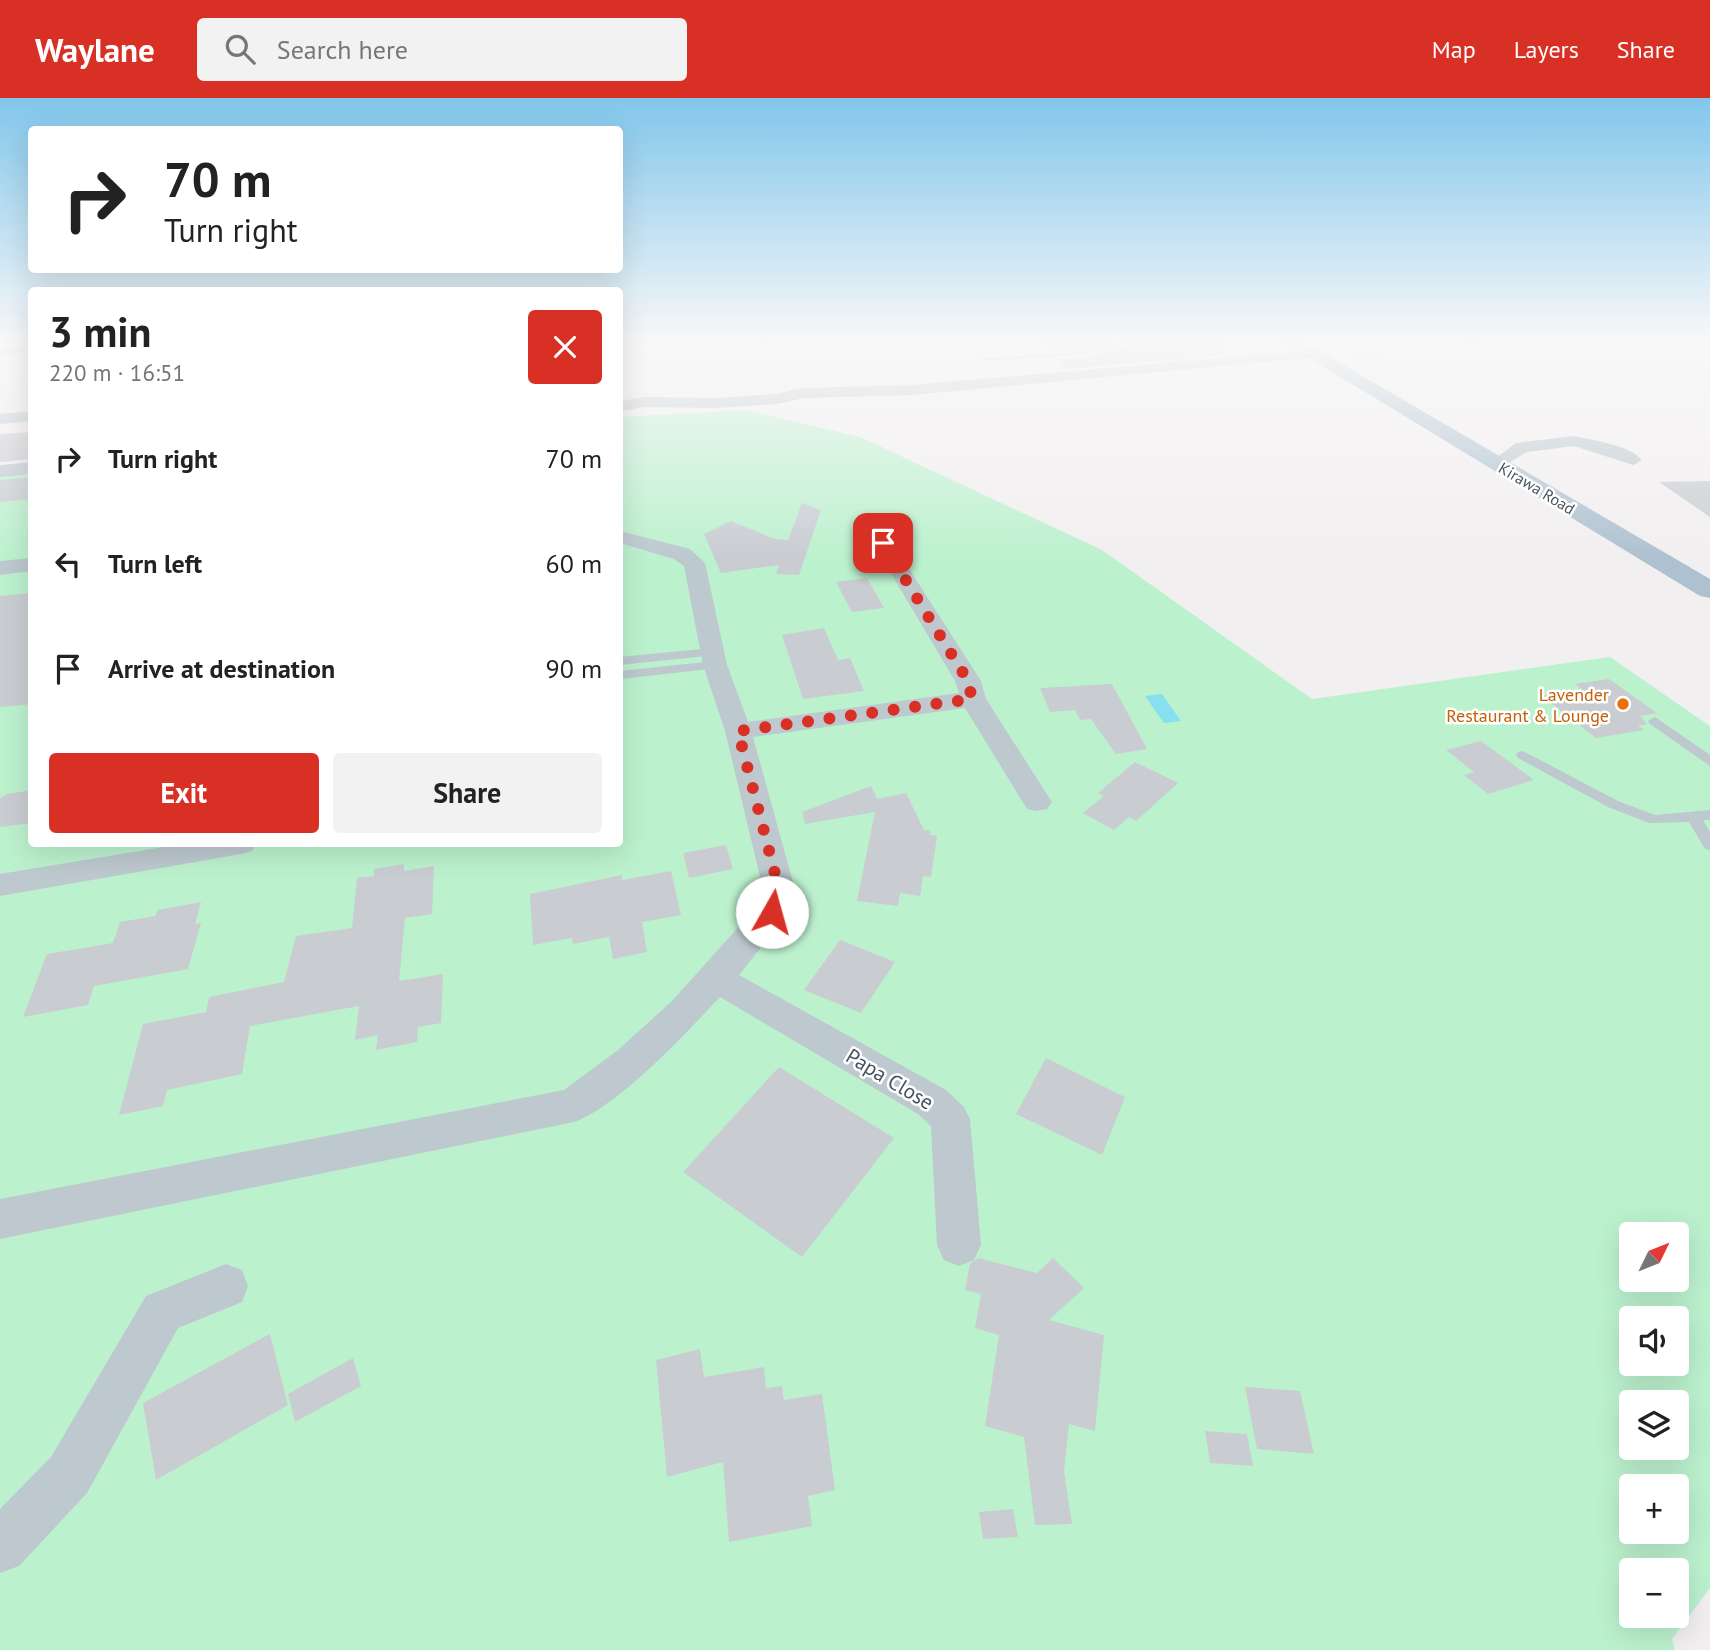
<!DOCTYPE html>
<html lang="en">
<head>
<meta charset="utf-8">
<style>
  :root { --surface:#fff; --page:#f2f2f2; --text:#222; --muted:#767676; --accent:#d93025 }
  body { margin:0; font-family:"PT Sans",sans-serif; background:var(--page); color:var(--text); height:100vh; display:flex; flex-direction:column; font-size:26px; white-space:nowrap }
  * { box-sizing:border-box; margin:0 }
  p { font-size:23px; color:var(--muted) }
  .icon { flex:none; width:38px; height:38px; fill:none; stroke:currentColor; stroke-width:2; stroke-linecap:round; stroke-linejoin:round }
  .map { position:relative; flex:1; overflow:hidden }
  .side { position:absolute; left:28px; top:189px; width:595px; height:560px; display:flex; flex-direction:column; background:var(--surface); border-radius:7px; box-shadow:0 7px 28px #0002 }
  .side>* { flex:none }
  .top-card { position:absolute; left:28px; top:28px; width:595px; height:147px; border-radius:7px; box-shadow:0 7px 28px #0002; background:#fff; color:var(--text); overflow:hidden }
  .needle { width:46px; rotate:47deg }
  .tools { position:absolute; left:1619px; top:1124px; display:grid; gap:14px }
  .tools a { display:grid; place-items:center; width:70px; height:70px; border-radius:7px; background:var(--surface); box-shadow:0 7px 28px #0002; font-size:35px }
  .pin { position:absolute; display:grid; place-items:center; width:60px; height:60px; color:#fff; margin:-30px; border-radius:14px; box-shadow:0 4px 10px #0006 }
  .me { position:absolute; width:77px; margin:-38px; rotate:7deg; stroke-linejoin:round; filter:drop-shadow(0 0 5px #0008) }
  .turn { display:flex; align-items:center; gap:24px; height:147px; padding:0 21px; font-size:32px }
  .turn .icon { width:91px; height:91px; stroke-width:2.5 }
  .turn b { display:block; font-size:49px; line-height:60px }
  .round { display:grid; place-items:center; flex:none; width:74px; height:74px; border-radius:7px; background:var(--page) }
  .summary { display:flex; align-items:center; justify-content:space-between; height:119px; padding:0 21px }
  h1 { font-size:42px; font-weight:700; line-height:52px }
  .primary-button { display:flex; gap:14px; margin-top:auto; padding:14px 21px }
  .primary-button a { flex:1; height:80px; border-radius:7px; background:var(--accent); color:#fff; font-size:28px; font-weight:700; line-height:80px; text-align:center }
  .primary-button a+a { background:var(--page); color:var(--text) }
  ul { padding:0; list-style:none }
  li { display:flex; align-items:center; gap:21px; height:105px; padding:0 21px }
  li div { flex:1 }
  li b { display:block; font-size:26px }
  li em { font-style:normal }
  header { display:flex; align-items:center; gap:42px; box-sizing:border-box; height:98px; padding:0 35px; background:var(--accent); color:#fff }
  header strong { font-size:33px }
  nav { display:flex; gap:38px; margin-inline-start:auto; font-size:24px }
  .search { width:490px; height:63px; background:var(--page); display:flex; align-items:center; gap:18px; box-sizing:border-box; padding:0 24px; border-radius:7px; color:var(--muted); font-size:26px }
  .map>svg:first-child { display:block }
  .green { fill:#bcf1ce; fill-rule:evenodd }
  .water { fill:#87e0f0 }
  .building { fill:#c9cdd2 }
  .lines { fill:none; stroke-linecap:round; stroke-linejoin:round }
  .path { stroke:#72d19e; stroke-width:2.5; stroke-dasharray:2.5 2; stroke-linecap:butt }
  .lane { fill:#bdc8cf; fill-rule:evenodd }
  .street { fill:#bdc8cf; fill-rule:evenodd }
  .primary { fill:#aec1d0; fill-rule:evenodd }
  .route { stroke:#d93025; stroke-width:12; stroke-dasharray:0 21.6 }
  .food-dot { fill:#e8710a; stroke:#fff; stroke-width:2.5 }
  .labels { text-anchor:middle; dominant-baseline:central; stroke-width:5; stroke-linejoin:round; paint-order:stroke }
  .far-street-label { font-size:16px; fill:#47545e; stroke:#fff }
  .food-label { font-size:18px; fill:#c56008; stroke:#fff; text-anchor:end }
  .near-street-label { font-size:21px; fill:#47545e; stroke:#fff }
</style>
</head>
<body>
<header>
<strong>Waylane</strong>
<div class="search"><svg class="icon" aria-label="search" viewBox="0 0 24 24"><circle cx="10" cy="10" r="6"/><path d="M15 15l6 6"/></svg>Search here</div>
<nav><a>Map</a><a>Layers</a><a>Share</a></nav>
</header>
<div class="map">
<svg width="1710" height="1552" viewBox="0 0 1710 1552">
  <rect width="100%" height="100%" fill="#f2eff0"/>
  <path class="green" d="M746,312L860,339L1102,452L1312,601L1610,559L1710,628V1490L1672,1541L1675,1552H0V375L31,373L32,746H620V319ZM1631,1136H1676V1181H1631ZM1631,1220H1676V1265H1631ZM1631,1304H1676V1349H1631ZM1631,1388H1676V1433H1631ZM1631,1472H1676V1517H1631Z"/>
  <path class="water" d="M1162,596L1181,623L1164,625L1145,598Z"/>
  <g class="building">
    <path d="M1039,244H1111L1083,250L1049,253Z"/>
    <path d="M1136,244H1221L1222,257L1068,271L1058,261L1084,260L1134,247Z"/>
    <path d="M32,334V361L0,364V336Z"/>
    <path d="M32,379V401L0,404V382Z"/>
    <path d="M1710,383V419L1659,384Z"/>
    <path d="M802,405L821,412L799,477L776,476L779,467L721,475L704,436L731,423L775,441L788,442Z"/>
    <path d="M867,480L884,510L852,514L836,484Z"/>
    <path d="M32,495V606L0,609V498Z"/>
    <path d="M824,530L838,562L850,560L864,593L803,601L782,537Z"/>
    <path d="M1609,581L1657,615L1640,618L1647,626L1638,628L1644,632L1596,640L1542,598L1582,591L1575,586Z"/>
    <path d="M1112,586L1147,651L1116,656L1091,621L1080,622L1075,612L1050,614L1040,590Z"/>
    <path d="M1481,643L1534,682L1488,696L1464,677L1474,674L1446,652Z"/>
    <path d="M1135,664L1178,685L1136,723L1129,719L1114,732L1083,715L1104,698L1098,695Z"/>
    <path d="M871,688L877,701L906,695L924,732L930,733V737L937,738L931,779L923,778L920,798L900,795L898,808L857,803L875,714L805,726L802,714Z"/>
    <path d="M32,692V725L0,729V700L7,696Z"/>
    <path d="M726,747L733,771L689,780L683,755Z"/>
    <path d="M404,766V773L434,768L432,816L405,820L399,883L443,876L441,925L418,929L417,944L376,952L378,937L355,942L359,908L250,928L242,976L167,992L163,1008L119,1017L143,926L206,914L209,899L284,884L296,838L352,830L357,780L374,778V771Z"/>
    <path d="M671,773L681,817L642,824L647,854L613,861L609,839L573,846L572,840L533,847L530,796L622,777V782Z"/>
    <path d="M201,804L195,826L201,825L188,871L94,888L88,907L23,919L47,856L113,845L120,824L155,818L158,812Z"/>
    <path d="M840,842L895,864L861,915L804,892Z"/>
    <path d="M1046,960L1125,999L1102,1057L1016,1016Z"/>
    <path d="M779,969L894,1040L802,1159L683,1074Z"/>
    <path d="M978,1160L1037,1175L1053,1160L1084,1190L1049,1222L1104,1237L1095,1333L1069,1326L1064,1374L1072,1426L1035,1427L1024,1339L985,1328L999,1237L975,1230L981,1196L965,1192L970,1166Z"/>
    <path d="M270,1236L288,1307L156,1382L143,1305Z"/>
    <path d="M700,1251L704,1279L764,1269L766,1290L782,1288L784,1302L822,1296L835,1392L808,1398L812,1428L729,1444L723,1364L667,1379L656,1262Z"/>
    <path d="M353,1260L361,1288L295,1324L288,1296Z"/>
    <path d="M1245,1289L1300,1293L1314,1356L1257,1351Z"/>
    <path d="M1205,1333L1247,1336L1253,1368L1210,1365Z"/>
    <path d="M1013,1411L1018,1439L983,1441L979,1414Z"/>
  </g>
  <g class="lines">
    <path class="path" d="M1353,256L1489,244"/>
    <g class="lane">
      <path d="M1121,244H1133L1083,257L985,263L981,261L1083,253Z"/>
      <path d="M712,550L718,554L716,557L620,567V559Z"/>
      <path d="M715,563L721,567L719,570L620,581V573Z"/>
      <path d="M1655,619L1710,657V668L1650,626L1648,623Z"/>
      <path d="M1523,653L1618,703L1655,717L1710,712V722H1703L1710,734V752L1705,751L1689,724L1649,725L1608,709L1518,660L1516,657L1518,654Z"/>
    </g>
    <g class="street">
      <path d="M32,247V255L0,257V249Z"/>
      <path d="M1312,252L1317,253L1319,256L1317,259L912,297L804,300L776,306L715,310L645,309L620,313V303L645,299L715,300L776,296L804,290L912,287Z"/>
      <path d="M32,313V323L0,326V316Z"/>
      <path d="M1574,338C1594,343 1628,346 1642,362L1633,367L1574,348L1527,354L1497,372L1488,366L1516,345Z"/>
      <path d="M32,364V376L0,379V367Z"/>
      <path d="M620,433L690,451L705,465L727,567L748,624L959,595L955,583L873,445L876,441H890L981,583L986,601L1052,704L1047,711L1037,713L1027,711L965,610L753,639L796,795L789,814L739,877L946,992L964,1009L970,1021L981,1147L974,1162L959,1168L944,1162L937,1147L931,1028L918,1016L720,899C686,935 619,1008 574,1024L0,1141V1101L564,992L618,952L671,904L762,803L764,795L725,633L703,567L684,468L674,461L620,445Z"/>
      <path d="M32,460V473L0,477V463Z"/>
      <path d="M182,746H256L252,753L241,756L0,798V776Z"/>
      <path d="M226,1166L242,1172L248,1188L242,1204L178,1230L87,1395L19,1468L0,1475V1411L51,1359L146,1198Z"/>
    </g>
    <path class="primary" d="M1283,244H1304L1710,481V500L1700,498Z"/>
  </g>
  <linearGradient id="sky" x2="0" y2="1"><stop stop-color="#81c6eb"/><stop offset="0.53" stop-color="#f9f8f8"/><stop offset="1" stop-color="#f9f8f8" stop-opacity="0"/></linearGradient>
  <rect width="1710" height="461" fill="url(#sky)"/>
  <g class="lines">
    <path class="route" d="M772,814L778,806L780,795L738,633L972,601L968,583L883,445"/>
  </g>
  <circle class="food-dot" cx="1623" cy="606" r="7"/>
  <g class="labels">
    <g class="far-street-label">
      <text transform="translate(1537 390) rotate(31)">Kirawa Road</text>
    </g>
    <g class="food-label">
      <text x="1609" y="596">Lavender<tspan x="1609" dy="21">Restaurant &amp; Lounge</tspan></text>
    </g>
    <g class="near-street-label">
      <text transform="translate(890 981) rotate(31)">Papa Close</text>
    </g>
  </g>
</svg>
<div class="tools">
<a><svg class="needle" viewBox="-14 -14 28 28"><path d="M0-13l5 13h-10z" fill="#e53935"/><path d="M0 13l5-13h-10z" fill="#767676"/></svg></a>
<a><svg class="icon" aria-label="sound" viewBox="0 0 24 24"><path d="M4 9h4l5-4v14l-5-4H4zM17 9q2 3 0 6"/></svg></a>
<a><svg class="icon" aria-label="layers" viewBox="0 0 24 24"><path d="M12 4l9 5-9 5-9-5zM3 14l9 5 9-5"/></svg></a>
<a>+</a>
<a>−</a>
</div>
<div class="pin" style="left:883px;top:445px;background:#d93025"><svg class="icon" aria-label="arrive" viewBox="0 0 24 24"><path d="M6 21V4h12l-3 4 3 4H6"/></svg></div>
<svg class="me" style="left:772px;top:814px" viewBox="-20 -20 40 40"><circle r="19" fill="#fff"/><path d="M0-13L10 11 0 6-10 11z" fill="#d93025"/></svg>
<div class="top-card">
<div class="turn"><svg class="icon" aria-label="right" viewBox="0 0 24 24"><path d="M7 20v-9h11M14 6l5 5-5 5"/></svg><div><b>70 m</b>Turn right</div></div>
</div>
<section class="side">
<div class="summary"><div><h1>3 min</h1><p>220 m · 16:51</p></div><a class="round" style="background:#d93025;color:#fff"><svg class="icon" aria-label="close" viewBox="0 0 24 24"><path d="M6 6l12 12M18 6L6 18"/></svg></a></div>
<ul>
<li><svg class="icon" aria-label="right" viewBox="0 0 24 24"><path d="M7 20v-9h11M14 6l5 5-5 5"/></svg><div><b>Turn right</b></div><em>70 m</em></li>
<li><svg class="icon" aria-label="left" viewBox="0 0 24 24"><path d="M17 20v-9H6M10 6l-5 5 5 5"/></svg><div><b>Turn left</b></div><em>60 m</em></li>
<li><svg class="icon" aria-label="arrive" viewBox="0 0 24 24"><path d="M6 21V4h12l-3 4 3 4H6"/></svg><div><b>Arrive at destination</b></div><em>90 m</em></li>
</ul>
<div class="primary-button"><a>Exit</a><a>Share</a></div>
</section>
</div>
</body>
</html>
